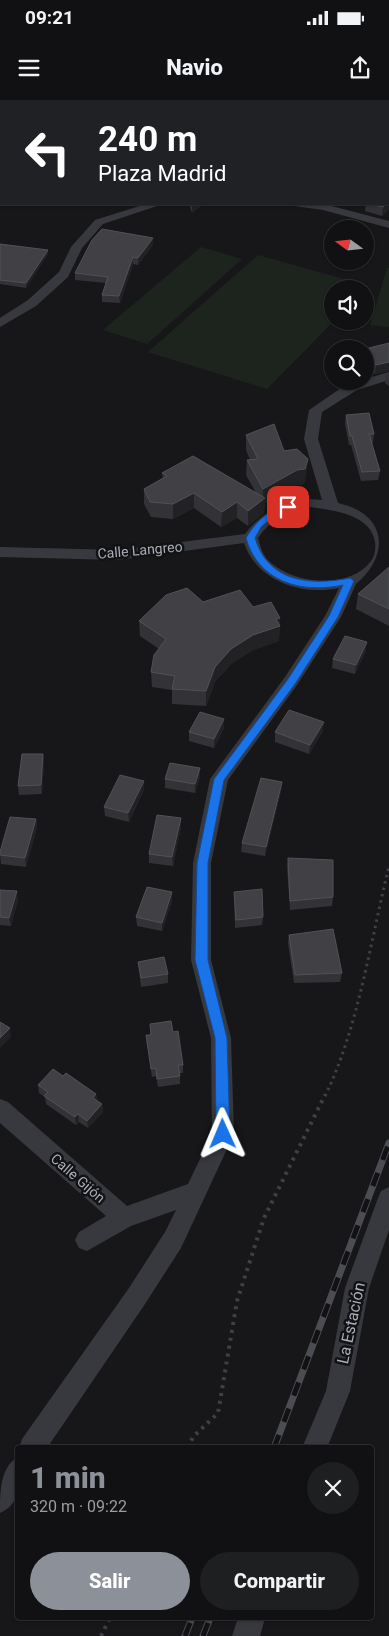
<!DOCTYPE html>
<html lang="es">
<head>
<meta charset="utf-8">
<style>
  :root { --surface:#111113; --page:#1e1f21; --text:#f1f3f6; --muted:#9c9da0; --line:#303133; --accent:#8c9099 }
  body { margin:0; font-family:Roboto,sans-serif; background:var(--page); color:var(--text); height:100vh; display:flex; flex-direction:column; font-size:19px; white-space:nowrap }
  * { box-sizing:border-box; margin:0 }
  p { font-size:16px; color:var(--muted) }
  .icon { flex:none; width:28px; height:28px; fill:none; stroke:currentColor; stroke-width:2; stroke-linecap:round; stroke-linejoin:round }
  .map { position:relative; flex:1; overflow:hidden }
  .sheet { position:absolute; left:15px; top:1345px; width:359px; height:175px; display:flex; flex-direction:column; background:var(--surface); border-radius:5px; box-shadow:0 1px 4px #0004,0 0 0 1px var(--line) }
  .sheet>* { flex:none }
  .top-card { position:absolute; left:0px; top:0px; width:390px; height:105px; box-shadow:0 1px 4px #0004,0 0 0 1px var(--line); background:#202124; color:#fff; overflow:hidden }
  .needle { width:32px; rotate:285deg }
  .controls { position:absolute; left:324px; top:120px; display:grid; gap:10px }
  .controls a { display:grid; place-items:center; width:50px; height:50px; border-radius:50%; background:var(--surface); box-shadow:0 1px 4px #0004,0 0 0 1px var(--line); font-size:25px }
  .pin { position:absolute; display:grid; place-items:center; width:42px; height:42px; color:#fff; margin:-21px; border-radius:10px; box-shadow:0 2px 8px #0006 }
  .me { position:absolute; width:55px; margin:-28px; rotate:359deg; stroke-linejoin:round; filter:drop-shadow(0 0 4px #0008) }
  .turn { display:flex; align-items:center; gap:18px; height:105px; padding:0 15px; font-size:22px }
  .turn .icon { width:65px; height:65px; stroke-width:2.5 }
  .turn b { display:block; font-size:35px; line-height:42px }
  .round { display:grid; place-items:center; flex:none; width:52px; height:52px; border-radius:26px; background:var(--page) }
  .headline { display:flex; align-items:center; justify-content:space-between; height:85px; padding:0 15px }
  h1 { font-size:30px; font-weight:800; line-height:38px; color:var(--accent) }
  .primary-button { display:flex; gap:10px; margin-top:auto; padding:10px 15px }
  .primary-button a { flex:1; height:58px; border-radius:30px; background:var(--accent); color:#fff; font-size:20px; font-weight:800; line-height:58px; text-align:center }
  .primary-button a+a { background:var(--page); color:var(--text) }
  .status { display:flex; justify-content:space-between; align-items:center; height:35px; padding:0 25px; background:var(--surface); direction:ltr }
  .status svg { height:14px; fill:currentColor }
  header { display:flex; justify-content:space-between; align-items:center; height:65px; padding:0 15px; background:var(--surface); font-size:22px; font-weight:800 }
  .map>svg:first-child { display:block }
  .green { fill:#1d241e }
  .water { fill:#2d363d }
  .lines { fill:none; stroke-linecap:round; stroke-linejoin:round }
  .path-far1 { stroke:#3e4045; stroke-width:3; stroke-dasharray:2.5 4; stroke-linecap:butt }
  .path { stroke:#3e4045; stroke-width:4; stroke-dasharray:3 5; stroke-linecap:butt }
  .minor { fill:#38393e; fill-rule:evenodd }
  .rail-casing { stroke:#4b4d53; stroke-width:7 }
  .rail { stroke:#121214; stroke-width:5; stroke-dasharray:14; stroke-linecap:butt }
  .wall { fill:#333337 }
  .shaded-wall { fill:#222225 }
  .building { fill:#404045; stroke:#505257 }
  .route { fill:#1a73e8; stroke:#114b97 }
  .labels { text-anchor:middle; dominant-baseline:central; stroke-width:5; stroke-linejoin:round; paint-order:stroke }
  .street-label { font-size:14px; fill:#a9aeb9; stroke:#121214 }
  .near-street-label { font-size:16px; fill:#a9aeb9; stroke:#121214 }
</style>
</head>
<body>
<div class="status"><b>09:21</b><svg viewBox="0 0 49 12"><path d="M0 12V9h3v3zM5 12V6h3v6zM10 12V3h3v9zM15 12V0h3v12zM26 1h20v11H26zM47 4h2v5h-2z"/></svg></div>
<header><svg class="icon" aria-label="menu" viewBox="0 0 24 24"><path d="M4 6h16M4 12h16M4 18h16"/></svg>Navio<svg class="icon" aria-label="share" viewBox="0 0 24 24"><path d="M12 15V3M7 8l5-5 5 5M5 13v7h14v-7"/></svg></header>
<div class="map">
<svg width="389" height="1536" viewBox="0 0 389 1536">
  <rect width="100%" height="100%" fill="#171719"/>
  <g class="green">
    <path d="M201,147L242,159L147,244L103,230Z"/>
    <path d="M258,155L369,186L365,190L332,189L334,221L267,289L148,252Z"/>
    <path d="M387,168H389V227L370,225Z"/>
  </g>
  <path class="water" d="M0,0H166L1,1V76Z"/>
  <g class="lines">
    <path class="path-far1" d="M325,996C358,929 371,839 389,766"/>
    <g class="path">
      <path d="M188,1348L193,1337L218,1313L237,1201L264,1118L325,995"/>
      <path d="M101,1536L110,1518"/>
    </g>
    <g class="minor">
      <path d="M146,104H163L103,124L82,148L68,177L36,206L0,227V218L28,200L59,172L71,147L95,120Z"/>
      <path d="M292,104H324L389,121V128L323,110L294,106Z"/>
      <path d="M389,272V280L357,290L322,312L318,339L338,403C389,414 389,457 356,484L341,517L297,585L228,680L211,763V860L231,938L234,1034L181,1148L145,1204L47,1348H19L22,1339L129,1188L165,1132L176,1110L131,1126L87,1151L79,1148L75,1140L79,1132L106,1116L0,1023V999L8,1002L127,1106L188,1084L212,1034L211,938L191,860L193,763L210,679L285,577L325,516L339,488C302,496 257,481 244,443L117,460L0,457V447L117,450L245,434C263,410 292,396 322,400L304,339L309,310L347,284L365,281V279ZM309,407C332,410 371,414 375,442C376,448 375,456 371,461C349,491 290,484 267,459C262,453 260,445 258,438C270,420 287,412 309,407Z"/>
      <path d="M389,1087V1130L369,1188L350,1291L327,1348H302L326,1291L345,1188L378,1098L381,1091Z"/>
      <path d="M18,1357C18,1378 23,1404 0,1413C0,1392 0,1367 18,1357Z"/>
      <path d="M238,1518H265L260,1536H232Z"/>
    </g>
    <g class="rail-casing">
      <g id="rail">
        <path d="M274,1348L389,1043"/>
        <path d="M185,1536L192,1518"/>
        <path d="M203,1536L210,1518"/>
      </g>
    </g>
    <use href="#rail" class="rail"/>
  </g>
  <g class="wall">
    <path d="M389,82V109L382,116L365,111L366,104H389Z"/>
    <path d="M189,104H203L192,113Z"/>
    <path d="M153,138V145L138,165L133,164L120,203L102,202V195L106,183L75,180V173Z"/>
    <path d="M0,144L48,150V154L26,188L0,184Z"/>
    <path d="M389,243V271L375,274L365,266V249Z"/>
    <path d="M389,273V286L385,283L386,274Z"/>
    <path d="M346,315L374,334L373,343H372L380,371L378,380L361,381L351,345H349L345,324Z"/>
    <path d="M246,335L308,359L306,374L304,384L296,385L265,403L264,413L248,426L237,418L221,427L194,408L173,419L151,417L144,404V389L163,379L162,373L256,393L246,375L247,360H250L246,350Z"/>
    <path d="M389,467V526L356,509L358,494Z"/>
    <path d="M203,502L253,507L280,518L279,541L253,550L231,564L215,582L206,606L172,604V590L152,587L151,572L159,549L140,536L139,521Z"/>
    <path d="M366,551L355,574L332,568L333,559Z"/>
    <path d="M224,628L214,648L189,641V632Z"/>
    <path d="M323,631L309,654L275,642V632Z"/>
    <path d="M43,654L44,663L42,694L19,695L18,686Z"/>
    <path d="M200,668V677L195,693L165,688V679Z"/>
    <path d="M282,682L281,691L265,756L241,752L242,743Z"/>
    <path d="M144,690L129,722L105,716L104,707Z"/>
    <path d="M181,718V727L173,766L149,763V754Z"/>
    <path d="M36,719L37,728L26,767L1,764L0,752Z"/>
    <path d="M288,758L333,797L332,806L290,810L287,767Z"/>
    <path d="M0,790L18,800L11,826L0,825Z"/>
    <path d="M234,792L263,817L262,825L235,828Z"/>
    <path d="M172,801L162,831L137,826L136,817Z"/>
    <path d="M289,835L342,873L340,882L294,883L288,843Z"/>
    <path d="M138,862L168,874V883L141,887Z"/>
    <path d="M150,924L173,932L183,965V973H180V984L158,987L156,976L152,977L146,935H150Z"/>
    <path d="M63,976L96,994L97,1001L102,1004L103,1012L88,1028L79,1022L76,1025L46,1004L45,997L39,993L38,985Z"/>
  </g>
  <g class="shaded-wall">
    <path d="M389,101V109L382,116L383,107L386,104H389Z"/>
    <path d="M192,104H203L192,113Z"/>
    <path d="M153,138V145L138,165V158Z"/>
    <path d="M48,150V154L26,188V183Z"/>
    <path d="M133,157V164L120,203L119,196Z"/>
    <path d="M389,262V271L375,274L376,265Z"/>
    <path d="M308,359L306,374L304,384L296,385L265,403L264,413L248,426V411L263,400V389Z"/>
    <path d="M194,393V408L173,419V404Z"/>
    <path d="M237,402V418L221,427L222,412Z"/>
    <path d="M280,518L279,541L253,550L231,564L215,582L206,606V591L215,567L231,549L276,519Z"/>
    <path d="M367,542L366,551L355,574L356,565Z"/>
    <path d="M224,619V628L214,648V639Z"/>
    <path d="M324,622L323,631L309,654L310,645Z"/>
    <path d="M43,654L44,663L42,694L41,685Z"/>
    <path d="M200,668V677L195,693V684Z"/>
    <path d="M144,681V690L129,722L128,713Z"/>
    <path d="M282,682L281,691L265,756L266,747Z"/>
    <path d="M181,718V727L173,766L172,757Z"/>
    <path d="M36,719L37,728L26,767L25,758Z"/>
    <path d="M17,791L18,800L11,826L9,818Z"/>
    <path d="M172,792V801L162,831V823Z"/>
    <path d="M10,928L11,937L0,948V938Z"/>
    <path d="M96,994L97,1002L93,998Z"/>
    <path d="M102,1004L103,1012L88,1028L87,1021Z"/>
    <path d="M78,1014L79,1022L76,1025L75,1017Z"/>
  </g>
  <g class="building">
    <path d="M370,104H386L383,107Z"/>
    <path d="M102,129L153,138L138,158L133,157L119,196L102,195L108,177L75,173L92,140Z"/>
    <path d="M0,144L48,150L26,183L0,180Z"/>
    <path d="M389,243V262L376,265L365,256V249Z"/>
    <path d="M369,313L374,334H369L380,371L362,372L352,336H350L346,315Z"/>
    <path d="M274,324L284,351L297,349L308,359L305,369L297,370L263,389L247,360L258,359L246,335Z"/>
    <path d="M193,356L265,398L248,411L237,402L222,412L194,393L173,404L150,402L144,389L167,376L162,373Z"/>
    <path d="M389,467V509L358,494Z"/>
    <path d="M187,488L203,502L240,490L253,507L271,502L280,518L276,519L280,526L253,535L231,549L215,567L206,591L172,589L175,576L151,572L154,555L166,539L139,521L166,495Z"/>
    <path d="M345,536L367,542L356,565L333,559Z"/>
    <path d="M289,610L324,622L310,645L275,632Z"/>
    <path d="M200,612L224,619L214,639L189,632Z"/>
    <path d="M22,654H43L41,685L18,686Z"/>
    <path d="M170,663L200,668L195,684L165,679Z"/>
    <path d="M120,675L144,681L128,713L104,707Z"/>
    <path d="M261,678L282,682L266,747L242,743Z"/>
    <path d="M157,715L181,718L172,757L149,754Z"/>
    <path d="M10,717L36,719L25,758L0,755V752Z"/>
    <path d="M288,758L333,760V797L290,801Z"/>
    <path d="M147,787L172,792L162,823L136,817Z"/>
    <path d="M262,789L263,817L236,820L234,792Z"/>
    <path d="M0,790L17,791L9,818L0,817Z"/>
    <path d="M333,829L342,873L295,875L289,835Z"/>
    <path d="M164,857L168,874L141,878L138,862Z"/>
    <path d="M171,921L173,932L178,931L183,965H178L180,976L157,979L156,968L151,969L146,935H151L150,924Z"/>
    <path d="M0,922L10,928L0,938Z"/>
    <path d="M53,969L63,976L66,973L96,994L93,998L102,1004L87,1021L78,1014L75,1017L44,996L48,992L38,985Z"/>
  </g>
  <path class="route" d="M284,405L292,407L273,417L261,427L255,438C268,482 310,486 350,478L354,481L338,517L295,584L224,680L208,763V860L227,938L230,1034L228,1038L223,1040L218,1038L216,1034L215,938L195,860L197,763L214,679L288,579L329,516L343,485C302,494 258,482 246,438C256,421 266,413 284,405Z"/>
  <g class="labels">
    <g class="street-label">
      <text transform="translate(140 450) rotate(-5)">Calle Langreo</text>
      <text transform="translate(78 1078) rotate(41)">Calle Gijón</text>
    </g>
    <g class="near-street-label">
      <text transform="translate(351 1223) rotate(-78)">La Estación</text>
    </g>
  </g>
</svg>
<div class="controls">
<a><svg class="needle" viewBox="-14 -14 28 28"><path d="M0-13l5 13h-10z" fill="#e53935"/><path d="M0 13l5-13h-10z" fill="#9c9da0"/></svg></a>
<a><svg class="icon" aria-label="sound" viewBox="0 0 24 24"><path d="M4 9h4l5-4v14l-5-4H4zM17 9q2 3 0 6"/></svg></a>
<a><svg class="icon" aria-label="search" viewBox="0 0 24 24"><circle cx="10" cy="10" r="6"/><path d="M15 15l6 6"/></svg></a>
</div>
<div class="pin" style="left:288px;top:407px;background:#d93025"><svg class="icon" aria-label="arrive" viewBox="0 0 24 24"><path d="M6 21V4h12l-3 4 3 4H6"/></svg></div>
<svg class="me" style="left:223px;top:1034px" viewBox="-20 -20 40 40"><path d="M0-17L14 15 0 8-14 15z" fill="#1a73e8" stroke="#fff" stroke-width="4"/></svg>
<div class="top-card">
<div class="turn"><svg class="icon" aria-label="left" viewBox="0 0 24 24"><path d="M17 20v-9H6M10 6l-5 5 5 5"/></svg><div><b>240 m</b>Plaza Madrid</div></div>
</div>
<section class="sheet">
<div class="headline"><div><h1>1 min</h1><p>320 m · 09:22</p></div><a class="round"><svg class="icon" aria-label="close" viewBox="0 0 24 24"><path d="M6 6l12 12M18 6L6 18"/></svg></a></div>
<div class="primary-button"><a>Salir</a><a>Compartir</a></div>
</section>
</div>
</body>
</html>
